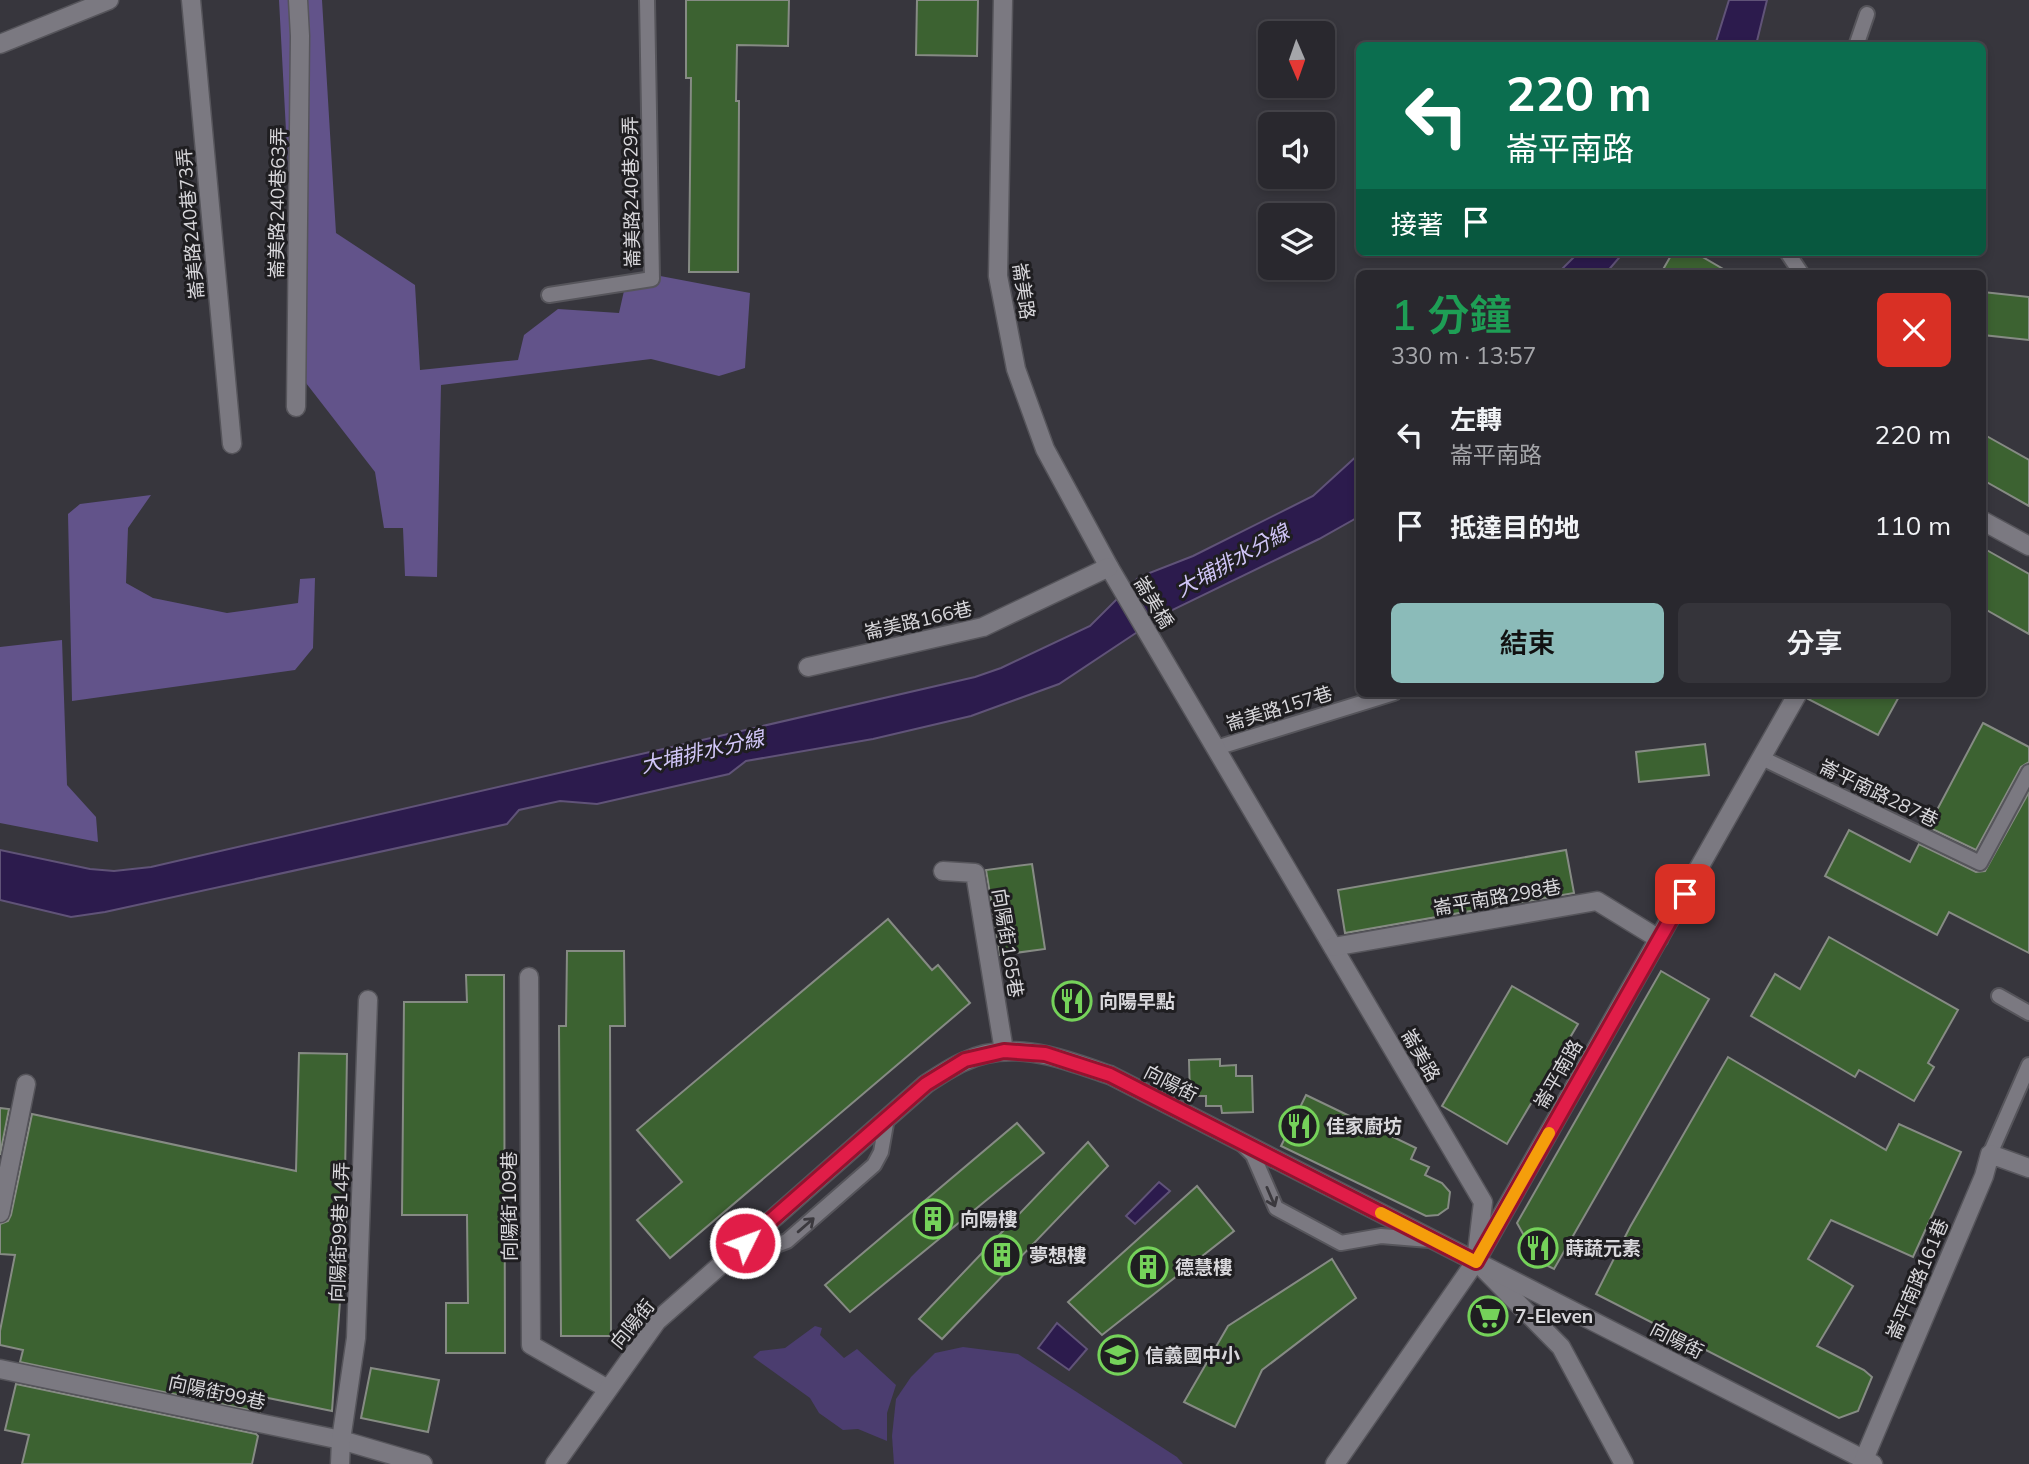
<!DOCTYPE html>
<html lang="zh-TW">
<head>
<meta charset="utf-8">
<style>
  :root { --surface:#29282e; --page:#35343a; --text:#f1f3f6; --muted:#a5a6aa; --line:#45444a; --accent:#8bbbb9 }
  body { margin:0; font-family:Mulish,"Noto Sans TC",sans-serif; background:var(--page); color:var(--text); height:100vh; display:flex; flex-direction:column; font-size:26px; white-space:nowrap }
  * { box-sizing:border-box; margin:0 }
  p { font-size:23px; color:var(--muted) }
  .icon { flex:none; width:38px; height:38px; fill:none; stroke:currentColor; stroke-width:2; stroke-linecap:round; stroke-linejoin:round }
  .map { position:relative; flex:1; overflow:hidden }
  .panel { position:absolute; left:1356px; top:270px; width:630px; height:427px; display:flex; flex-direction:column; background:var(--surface); border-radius:10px; box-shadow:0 4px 10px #0003,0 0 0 2px var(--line) }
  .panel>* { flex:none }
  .banner { position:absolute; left:1356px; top:42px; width:630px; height:214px; border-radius:10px; box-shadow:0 4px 10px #0003,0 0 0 2px var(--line); background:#0b6e4f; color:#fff; overflow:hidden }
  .needle { width:46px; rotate:178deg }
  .fabs { position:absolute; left:1258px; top:21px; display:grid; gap:14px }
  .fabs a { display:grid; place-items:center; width:77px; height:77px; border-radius:10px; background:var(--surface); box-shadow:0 4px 10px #0003,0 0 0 2px var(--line); font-size:35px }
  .pin { position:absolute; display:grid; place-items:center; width:60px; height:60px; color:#fff; margin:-30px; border-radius:14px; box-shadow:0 4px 10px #0006 }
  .me { position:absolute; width:77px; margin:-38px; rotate:48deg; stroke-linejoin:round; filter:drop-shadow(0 0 5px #0008) }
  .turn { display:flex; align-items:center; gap:24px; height:147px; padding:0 35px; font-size:32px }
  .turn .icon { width:91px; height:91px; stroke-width:2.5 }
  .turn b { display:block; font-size:49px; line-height:60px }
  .then { display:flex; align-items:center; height:66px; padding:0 35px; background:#0003; gap:14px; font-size:26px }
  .round { display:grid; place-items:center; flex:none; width:74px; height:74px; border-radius:10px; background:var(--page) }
  .headline { display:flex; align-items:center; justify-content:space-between; height:119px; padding:0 35px }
  h1 { font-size:42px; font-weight:600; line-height:52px; color:#1e9e55 }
  .button { display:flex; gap:14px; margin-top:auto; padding:14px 35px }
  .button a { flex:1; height:80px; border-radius:10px; background:var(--accent); color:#111; font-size:28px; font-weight:600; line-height:80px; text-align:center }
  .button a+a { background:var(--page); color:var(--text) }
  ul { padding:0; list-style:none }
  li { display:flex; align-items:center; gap:21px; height:91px; padding:0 35px }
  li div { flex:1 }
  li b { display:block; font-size:26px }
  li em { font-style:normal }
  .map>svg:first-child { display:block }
  .green { fill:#4b3d6f }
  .forest { fill:#62538a }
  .water { fill:#2c1b4d; stroke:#605378; stroke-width:2 }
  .building { fill:#3c6231; stroke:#868b84; stroke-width:2 }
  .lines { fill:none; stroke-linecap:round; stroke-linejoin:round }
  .lane-casing { stroke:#56555b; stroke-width:18 }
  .street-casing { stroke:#56555b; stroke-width:21 }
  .secondary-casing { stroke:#56555b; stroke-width:21 }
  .lane { stroke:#7b7981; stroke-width:14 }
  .street { stroke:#7b7981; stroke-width:18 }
  .secondary { stroke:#7b7981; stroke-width:18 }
  .oneway { stroke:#3b393e }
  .route-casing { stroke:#92132f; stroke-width:18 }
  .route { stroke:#e11d48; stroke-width:12 }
  .slow { stroke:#f59e0b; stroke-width:12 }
  .labels { text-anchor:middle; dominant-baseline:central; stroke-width:6; stroke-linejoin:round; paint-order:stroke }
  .street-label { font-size:19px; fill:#d8d7db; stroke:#1f1e21 }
  .poi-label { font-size:19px; font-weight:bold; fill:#d8d7db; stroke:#1f1e21; text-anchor:start }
  .water-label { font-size:21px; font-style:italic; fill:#d1c6f8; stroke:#1f1e21 }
</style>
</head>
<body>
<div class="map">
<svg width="2029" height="1464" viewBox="0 0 2029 1464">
  <rect width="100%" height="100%" fill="#37363d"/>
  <g class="green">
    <path d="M815,1326L822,1328L820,1335L844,1358L857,1349L896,1385L887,1413V1441L858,1429L843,1430L819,1413L810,1398L753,1357L760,1351L785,1348Z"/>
    <path d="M963,1347L1018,1354L1177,1457L1183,1464H894L892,1436L896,1399L911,1377L935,1353Z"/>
  </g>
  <g class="forest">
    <path d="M279,0H322L336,233L415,285L420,370L518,360L524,335L558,309L619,313L626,282L655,275L750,293L745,368L719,376L651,359L441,385L437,577L405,576L403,528H384L375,472L299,374Z"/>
    <path d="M151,495L128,528L126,583L153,598L227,613L298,603L300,579L315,578L313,648L295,670L72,701L68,514L80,504Z"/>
    <path d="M62,640L67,785L96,817L98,842L0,823V647Z"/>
  </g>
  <g class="water">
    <path d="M1729,0H1767L1756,45H1715Z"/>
    <path d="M1579,252H1624L1606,273H1558Z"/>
    <path d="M1360,453V516L1319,539L1166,613L1059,684L971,716L873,739L746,761L729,774L597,804L560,801L519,810L507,824L105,912L71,917L0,900V850L90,869L114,871L151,867L975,677L1001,668L1090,626L1139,577L1193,556L1313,496Z"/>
    <path d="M1159,1182L1170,1191L1135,1224L1126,1216Z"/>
    <path d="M1057,1323L1087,1349L1069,1370L1038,1348Z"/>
  </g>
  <g class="building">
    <path d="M686,0H789L788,46L737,45L736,101H739L738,272H689L691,78H686Z"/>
    <path d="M917,0H978L977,56L916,55Z"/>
    <path d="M1673,252H1694L1730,273H1661Z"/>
    <path d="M1983,292L2029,297V340L1983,335Z"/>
    <path d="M1983,434L2029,460V506L1983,480Z"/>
    <path d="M1983,548L2029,574V634L1983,608Z"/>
    <path d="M1809,693H1901L1878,735L1808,699Z"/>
    <path d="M1983,723L2029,747V762L2021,767L1976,850L1928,827Z"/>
    <path d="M1705,744L1709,775L1639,782L1636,752Z"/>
    <path d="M2029,792V953L1949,912L1937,935L1825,876L1849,830L1910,862L1919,844L1976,872L1985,871Z"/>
    <path d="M1566,850L1574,893L1345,933L1338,890Z"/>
    <path d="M1032,864L1045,949L1000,955L986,870Z"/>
    <path d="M888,919L932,970L938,965L970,1003L670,1258L637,1220L682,1182L637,1130Z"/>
    <path d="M1829,937L1958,1010L1928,1063L1934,1067L1914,1101L1859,1070L1855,1077L1751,1016L1775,974L1800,989Z"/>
    <path d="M567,951H624L625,1026H610L611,1336H561L559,1026H566Z"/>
    <path d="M1661,971L1709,999L1554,1269L1538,1261L1517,1223Z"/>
    <path d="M466,975H504L505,1353H446V1303H468L467,1215H402L404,1002H467Z"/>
    <path d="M1512,986L1578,1024L1507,1144L1442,1106Z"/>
    <path d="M299,1053L347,1054L345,1177L346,1219L332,1411L263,1397L260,1412L20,1362L23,1350L0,1345V1331L15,1255L0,1254V1224L8,1221L11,1215L32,1114L296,1171Z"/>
    <path d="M1728,1057L1886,1150L1899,1124L1961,1152L1913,1257L1831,1220L1808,1259L1853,1286L1817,1346L1864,1370L1872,1377L1858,1411L1839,1418L1596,1294L1630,1227Z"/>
    <path d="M1220,1059V1066L1236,1065V1076H1252L1253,1112L1222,1113L1221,1106H1206V1096H1190L1189,1060Z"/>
    <path d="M1306,1095L1416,1148L1411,1159L1429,1167L1425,1175L1442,1183L1450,1192L1448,1208L1438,1215L1426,1216L1281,1146Z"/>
    <path d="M0,1108L9,1109L0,1155Z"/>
    <path d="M1017,1123L1044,1153L850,1312L825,1285Z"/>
    <path d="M1088,1142L1108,1166L942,1339L919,1319Z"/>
    <path d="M1197,1186L1234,1231L1102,1335L1068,1302Z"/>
    <path d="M1332,1259L1356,1298L1262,1370L1235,1427L1184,1402L1228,1326Z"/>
    <path d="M371,1368L439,1380L428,1432L361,1418Z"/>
    <path d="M16,1384L256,1434L258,1436L252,1464H22L29,1435L5,1430Z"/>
  </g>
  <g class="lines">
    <g class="lane-casing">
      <g id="lane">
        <path d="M1856,46L1867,14"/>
        <path d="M1787,252L1801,273"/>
        <path d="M549,295L652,279L647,0"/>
        <path d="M1216,748L1394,693"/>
        <path d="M1762,758L1980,863L2029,772"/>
        <path d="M1999,996L2029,1013"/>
        <path d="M1243,1145L1253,1155L1276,1208L1341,1243L1381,1236L1429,1240"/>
        <path d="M1990,1154L2029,1065"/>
        <path d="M745,1243L771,1247L787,1241L874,1165L881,1152L887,1118"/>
      </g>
    </g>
    <g class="street-casing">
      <g id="street">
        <path d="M191,0L232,444"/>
        <path d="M1003,0L998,276L1016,369L1045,449L1109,567L1483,1202L1476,1261L1561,1347L1624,1464"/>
        <path d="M296,407L300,36L298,0"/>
        <path d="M1983,521L2029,546"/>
        <path d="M808,667L983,627L1109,567"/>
        <path d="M943,871L975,873L1004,1051"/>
        <path d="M1333,947L1597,901L1659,939"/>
        <path d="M529,977L531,1345L608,1389"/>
        <path d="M0,1213L26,1084"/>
        <path d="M0,1369L341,1440L423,1464"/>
        <path d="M340,1464L341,1440L356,1338L368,1000"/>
        <path d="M555,1464L657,1321L926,1084C938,1076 950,1068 963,1062C1012,1038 1063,1059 1110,1075L1873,1464"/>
        <path d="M1335,1464L1476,1261L1798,693"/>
        <path d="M1862,1464L1984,1176L1990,1154L2029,1168"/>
      </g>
    </g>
    <g class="secondary-casing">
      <path id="secondary" d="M0,44L109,0"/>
    </g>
    <use href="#lane" class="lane"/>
    <use href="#street" class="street"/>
    <use href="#secondary" class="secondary"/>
  </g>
  <defs><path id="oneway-shaft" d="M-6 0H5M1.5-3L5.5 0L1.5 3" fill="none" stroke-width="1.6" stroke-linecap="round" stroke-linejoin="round" transform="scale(1.75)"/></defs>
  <g class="oneway">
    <use href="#oneway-shaft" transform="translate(1271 1197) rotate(67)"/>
    <use href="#oneway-shaft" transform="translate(806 1225) rotate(-41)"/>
  </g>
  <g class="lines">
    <g class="route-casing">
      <path id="route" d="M745,1243L926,1084L965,1060L1004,1051L1045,1054L1110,1075L1476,1262L1685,894"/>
    </g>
    <use href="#route" class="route"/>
    <path class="slow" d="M1381,1213L1476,1262L1549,1133"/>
  </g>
  <defs>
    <g id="restaurant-ring" transform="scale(2.0125)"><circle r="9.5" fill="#1f1e21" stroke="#75d25a" stroke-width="1.5"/><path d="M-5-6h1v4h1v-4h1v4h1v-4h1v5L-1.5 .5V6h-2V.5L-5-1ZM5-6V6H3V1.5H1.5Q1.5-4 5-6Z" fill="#75d25a"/></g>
    <g id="building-ring" transform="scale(2.0125)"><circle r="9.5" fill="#1f1e21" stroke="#75d25a" stroke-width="1.5"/><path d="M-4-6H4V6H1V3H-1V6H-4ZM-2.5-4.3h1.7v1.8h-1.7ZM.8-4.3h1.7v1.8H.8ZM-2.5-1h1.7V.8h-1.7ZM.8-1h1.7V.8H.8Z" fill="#75d25a"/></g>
    <g id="supermarket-ring" transform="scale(2.0125)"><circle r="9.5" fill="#1f1e21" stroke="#75d25a" stroke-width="1.5"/><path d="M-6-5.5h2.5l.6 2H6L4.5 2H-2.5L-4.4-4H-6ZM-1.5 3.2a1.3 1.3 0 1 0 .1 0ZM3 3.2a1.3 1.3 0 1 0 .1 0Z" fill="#75d25a"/></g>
    <g id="school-ring" transform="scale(2.0125)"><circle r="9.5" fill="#1f1e21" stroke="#75d25a" stroke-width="1.5"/><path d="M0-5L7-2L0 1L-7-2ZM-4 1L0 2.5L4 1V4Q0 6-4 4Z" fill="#75d25a"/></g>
  </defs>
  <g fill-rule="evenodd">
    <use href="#restaurant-ring" x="1072" y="1001"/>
    <use href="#restaurant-ring" x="1299" y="1126"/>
    <use href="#building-ring" x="933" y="1219"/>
    <use href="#restaurant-ring" x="1538" y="1248"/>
    <use href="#building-ring" x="1002" y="1255"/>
    <use href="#building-ring" x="1148" y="1267"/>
    <use href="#supermarket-ring" x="1488" y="1316"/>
    <use href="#school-ring" x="1118" y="1355"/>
  </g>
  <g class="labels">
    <g class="street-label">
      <text transform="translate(631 192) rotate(-91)">崙美路240巷29弄</text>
      <text transform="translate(277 203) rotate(-89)">崙美路240巷63弄</text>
      <text transform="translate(190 224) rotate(-95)">崙美路240巷73弄</text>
      <text transform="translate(1024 291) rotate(82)">崙美路</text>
      <text transform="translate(1154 602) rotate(59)">崙美橋</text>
      <text transform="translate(918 620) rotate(-13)">崙美路166巷</text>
      <text transform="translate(1279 708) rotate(-17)">崙美路157巷</text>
      <text transform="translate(1879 793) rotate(26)">崙平南路287巷</text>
      <text transform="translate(1497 897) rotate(-10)">崙平南路298巷</text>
      <text transform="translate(1008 943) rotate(81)">向陽街165巷</text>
      <text transform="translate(1421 1055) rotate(60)">崙美路</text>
      <text transform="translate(1558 1074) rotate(-60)">崙平南路</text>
      <text transform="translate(1171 1083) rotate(27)">向陽街</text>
      <text transform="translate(509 1206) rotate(-90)">向陽街109巷</text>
      <text transform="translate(339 1232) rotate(-88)">向陽街99巷14弄</text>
      <text transform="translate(1917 1279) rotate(-67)">崙平南路161巷</text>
      <text transform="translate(632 1324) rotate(-51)">向陽街</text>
      <text transform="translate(1677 1340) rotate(27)">向陽街</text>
      <text transform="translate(217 1392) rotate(12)">向陽街99巷</text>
    </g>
    <g class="poi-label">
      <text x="1099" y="1001">向陽早點</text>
      <text x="1326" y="1126">佳家廚坊</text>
      <text x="960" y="1219">向陽樓</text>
      <text x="1565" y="1248">蒔蔬元素</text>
      <text x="1029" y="1255">夢想樓</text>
      <text x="1175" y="1267">德慧樓</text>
      <text x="1515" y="1316">7-Eleven</text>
      <text x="1145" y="1355">信義國中小</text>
    </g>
    <g class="water-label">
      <text transform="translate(1232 560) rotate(-29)">大埔排水分線</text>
      <text transform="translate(702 751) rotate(-13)">大埔排水分線</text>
    </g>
  </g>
</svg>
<div class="fabs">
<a><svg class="needle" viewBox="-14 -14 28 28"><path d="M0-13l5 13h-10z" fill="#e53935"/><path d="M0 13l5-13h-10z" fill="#a5a6aa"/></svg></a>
<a><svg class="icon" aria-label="sound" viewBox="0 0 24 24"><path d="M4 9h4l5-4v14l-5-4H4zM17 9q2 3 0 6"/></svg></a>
<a><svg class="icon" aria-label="layers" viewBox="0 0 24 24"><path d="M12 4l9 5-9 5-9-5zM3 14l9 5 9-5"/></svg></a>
</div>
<div class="pin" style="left:1685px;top:894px;background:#d93025"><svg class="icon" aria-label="arrive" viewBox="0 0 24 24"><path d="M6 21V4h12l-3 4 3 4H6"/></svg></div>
<svg class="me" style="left:745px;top:1243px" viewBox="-20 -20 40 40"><circle r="17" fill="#e11d48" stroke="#fff" stroke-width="3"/><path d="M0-11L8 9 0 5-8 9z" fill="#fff"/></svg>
<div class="banner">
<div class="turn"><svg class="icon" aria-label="left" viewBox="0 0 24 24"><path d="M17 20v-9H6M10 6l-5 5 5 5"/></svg><div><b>220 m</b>崙平南路</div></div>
<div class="then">接著<svg class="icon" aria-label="arrive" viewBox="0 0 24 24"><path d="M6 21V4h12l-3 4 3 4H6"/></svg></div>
</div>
<section class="panel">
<div class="headline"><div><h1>1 分鐘</h1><p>330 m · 13:57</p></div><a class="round" style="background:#d93025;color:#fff"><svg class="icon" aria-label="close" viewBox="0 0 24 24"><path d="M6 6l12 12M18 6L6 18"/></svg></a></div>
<ul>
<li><svg class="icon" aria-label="left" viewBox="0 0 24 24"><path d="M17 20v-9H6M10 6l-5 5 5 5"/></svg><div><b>左轉</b><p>崙平南路</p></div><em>220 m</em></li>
<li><svg class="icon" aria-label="arrive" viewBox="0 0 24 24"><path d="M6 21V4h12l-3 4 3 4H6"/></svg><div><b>抵達目的地</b></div><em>110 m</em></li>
</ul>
<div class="button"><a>結束</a><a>分享</a></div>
</section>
</div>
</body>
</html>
